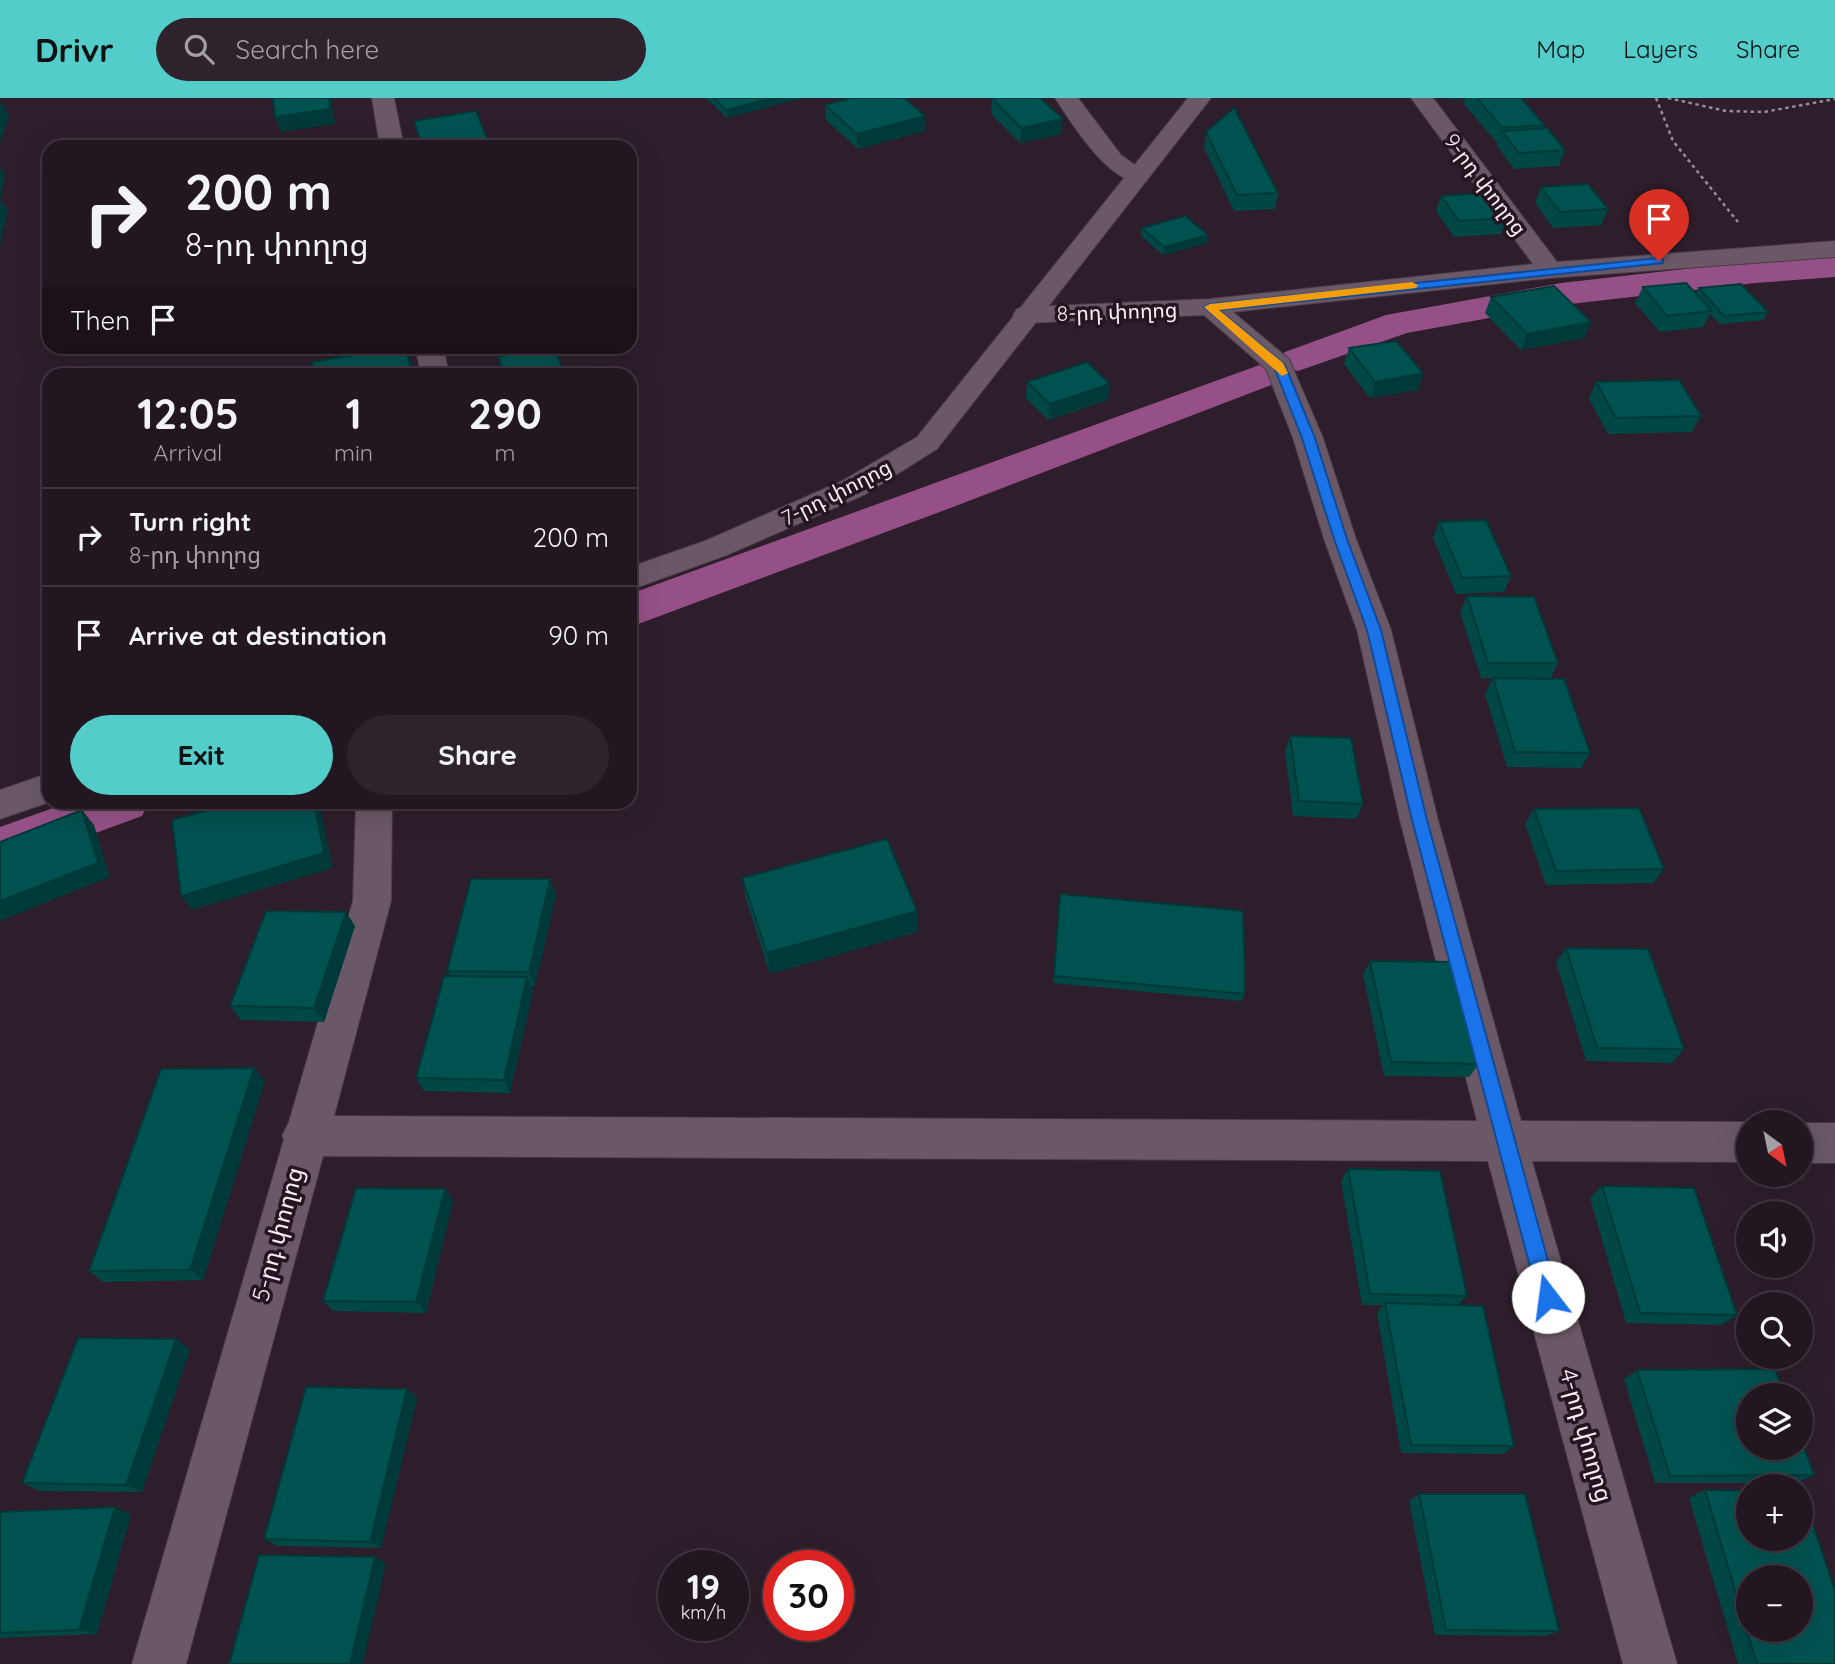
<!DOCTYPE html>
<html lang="en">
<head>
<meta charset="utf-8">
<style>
  :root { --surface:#221620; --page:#2e232d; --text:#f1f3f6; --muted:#a29fa5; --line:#3f353e; --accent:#53cdc9 }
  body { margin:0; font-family:Quicksand,"Noto Sans Armenian",sans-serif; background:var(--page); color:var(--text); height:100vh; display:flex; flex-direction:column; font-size:26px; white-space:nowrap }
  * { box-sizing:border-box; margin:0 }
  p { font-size:23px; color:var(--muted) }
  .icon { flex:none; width:38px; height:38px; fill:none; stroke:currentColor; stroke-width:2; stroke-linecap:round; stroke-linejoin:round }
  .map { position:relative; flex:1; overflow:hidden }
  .drawer { position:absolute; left:42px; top:270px; width:595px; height:441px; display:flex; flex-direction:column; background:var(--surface); border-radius:21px; box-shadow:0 7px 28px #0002,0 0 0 2px var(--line) }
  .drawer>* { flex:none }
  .top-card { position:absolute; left:42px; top:42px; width:595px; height:214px; border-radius:21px; box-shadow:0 7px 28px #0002,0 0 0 2px var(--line); background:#221620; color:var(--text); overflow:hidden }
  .needle { width:46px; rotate:147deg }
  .tools { position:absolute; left:1736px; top:1012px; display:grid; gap:14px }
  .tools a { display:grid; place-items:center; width:77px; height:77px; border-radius:50%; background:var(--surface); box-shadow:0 7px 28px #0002,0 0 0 2px var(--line); font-size:35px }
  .speed { position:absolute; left:658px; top:1452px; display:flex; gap:14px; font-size:35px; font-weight:700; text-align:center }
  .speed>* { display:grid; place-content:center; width:91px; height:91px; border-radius:50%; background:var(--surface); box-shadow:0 7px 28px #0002,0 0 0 2px var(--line); line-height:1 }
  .speed small { font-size:18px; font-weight:400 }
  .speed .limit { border:10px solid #d22; background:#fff; color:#111 }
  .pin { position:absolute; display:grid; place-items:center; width:60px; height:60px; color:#fff; margin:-72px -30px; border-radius:50% 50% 50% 0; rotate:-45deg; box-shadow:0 0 7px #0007 }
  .pin .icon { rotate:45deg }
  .me { position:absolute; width:77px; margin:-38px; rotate:345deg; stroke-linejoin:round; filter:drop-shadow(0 0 5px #0008) }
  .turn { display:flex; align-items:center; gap:24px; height:147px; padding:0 28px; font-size:32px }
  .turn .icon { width:91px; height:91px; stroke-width:2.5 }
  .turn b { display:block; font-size:49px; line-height:60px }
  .then { display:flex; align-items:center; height:66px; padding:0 28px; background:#0003; gap:14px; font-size:26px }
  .eta { display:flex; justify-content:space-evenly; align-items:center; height:119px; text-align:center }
  .eta b { font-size:42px; font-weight:800; line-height:49px }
  .primary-button { display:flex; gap:14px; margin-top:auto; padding:14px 28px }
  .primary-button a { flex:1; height:80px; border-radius:42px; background:var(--accent); color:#111; font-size:28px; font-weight:800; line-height:80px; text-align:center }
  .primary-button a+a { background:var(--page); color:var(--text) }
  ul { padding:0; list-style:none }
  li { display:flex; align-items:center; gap:21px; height:98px; padding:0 28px; border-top:2px solid var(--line) }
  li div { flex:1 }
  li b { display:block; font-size:26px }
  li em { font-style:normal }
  header { display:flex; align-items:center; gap:42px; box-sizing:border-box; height:98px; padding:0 35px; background:var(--accent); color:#111 }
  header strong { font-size:33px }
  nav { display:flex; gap:38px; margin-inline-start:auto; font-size:24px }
  .search { width:490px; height:63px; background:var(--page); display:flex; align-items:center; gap:18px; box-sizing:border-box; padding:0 24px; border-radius:38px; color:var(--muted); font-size:26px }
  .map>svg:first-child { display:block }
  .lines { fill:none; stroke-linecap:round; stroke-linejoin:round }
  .canal { fill:#955187; fill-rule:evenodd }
  .street-casing { stroke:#483a44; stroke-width:2 }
  .secondary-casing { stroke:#483a44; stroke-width:2 }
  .path { stroke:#988b95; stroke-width:2.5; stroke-dasharray:3.5 3.5; stroke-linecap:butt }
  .street { fill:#6b5866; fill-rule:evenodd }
  .secondary { fill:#6b5866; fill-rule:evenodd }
  .wall { fill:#004746 }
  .shaded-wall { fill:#003939 }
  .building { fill:#005251; stroke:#003939; stroke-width:2; fill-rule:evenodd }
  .route { fill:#1a73e8; stroke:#114b97; stroke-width:2 }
  .slow { fill:#f59e0b }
  .labels { text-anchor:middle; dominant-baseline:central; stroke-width:7; stroke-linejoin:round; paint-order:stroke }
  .far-street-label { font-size:21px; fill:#f7ecf4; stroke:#241521 }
  .street-label { font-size:24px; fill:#f7ecf4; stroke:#241521 }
</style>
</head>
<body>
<header>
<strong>Drivr</strong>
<div class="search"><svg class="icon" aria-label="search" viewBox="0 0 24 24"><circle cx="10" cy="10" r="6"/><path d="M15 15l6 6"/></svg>Search here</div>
<nav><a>Map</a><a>Layers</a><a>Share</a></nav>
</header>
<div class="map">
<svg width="1835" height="1566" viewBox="0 0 1835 1566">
  <rect width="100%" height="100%" fill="#2e1e2b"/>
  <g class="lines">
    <g class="canal">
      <path d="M1835,157V179L1755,185L1561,207L1407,235L1298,273L1285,270L1279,262L1285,254L1386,217L1561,185L1755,163Z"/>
      <path d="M1265,265L1279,268L1284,276L1279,284L953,409L630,529V496Z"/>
      <path d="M70,704H149L142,718L0,770V729Z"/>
    </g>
    <g class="street-casing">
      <g id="street">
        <path d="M372,0H394L404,49H380Z"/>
        <path d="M1055,0H1078L1121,57L1150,78L1146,83C1112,92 1072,25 1055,0Z"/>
        <path d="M1411,0H1433L1557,164L1835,143V159L1550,180L1233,214L1289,261L1323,340L1356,441L1391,532L1438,722L1521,1023L1748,1024V1064L1532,1063L1677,1566H1623L1488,1063L323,1058L186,1566H132L284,1041L282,1038L289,1024L353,803L356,704H392L391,803L334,1018L1477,1023L1400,722L1357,532L1324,441L1293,340L1266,271L1204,217L1026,225L1017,223L1013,217L1017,211L1026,209L1210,201L1533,166Z"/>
        <path d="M415,248H443L449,276H421Z"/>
        <rect x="1801" y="1025" width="34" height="40"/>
      </g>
    </g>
    <g class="secondary-casing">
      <g id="secondary">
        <path d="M1188,0H1211L937,351L864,397L727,457L630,492V469L705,443L842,383L917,339Z"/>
        <path d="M49,675L50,704L0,721V692Z"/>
      </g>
    </g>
    <g class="path">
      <path d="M1656,0L1673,43L1738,124"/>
      <path d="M1668,0L1726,13L1764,14L1835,1"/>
    </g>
    <use href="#street" class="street"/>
    <use href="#secondary" class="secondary"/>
  </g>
  <g class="wall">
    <path d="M706,0H801L727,20Z"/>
    <path d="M992,0L1061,36L1020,45L991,16Z"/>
    <path d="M1448,0H1521L1544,27L1543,30L1565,52L1559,68L1514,71L1497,48L1498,45H1497L1463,5L1465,0L1449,1Z"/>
    <path d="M825,7L925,33L858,51L826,22Z"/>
    <path d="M1206,34L1278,95L1275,111L1234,113L1204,50Z"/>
    <path d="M1541,89L1608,111L1601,127L1553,130L1535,105Z"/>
    <path d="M1441,98L1507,120L1501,136L1454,139L1436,113Z"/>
    <path d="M1142,130L1207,145L1163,157L1141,138Z"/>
    <path d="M1643,189L1696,195L1699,190L1768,214L1763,222L1720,226L1710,216L1703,229L1660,234L1635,205Z"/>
    <path d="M1491,199L1591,224L1584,240L1521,252L1485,215Z"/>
    <path d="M1349,250L1423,275L1418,292L1370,300L1344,266Z"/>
    <path d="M1027,284L1108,302L1048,322L1026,300Z"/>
    <path d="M1596,284L1701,318L1692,334L1608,336L1589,301Z"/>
    <path d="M1439,424L1511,478L1504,494L1456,496L1433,440Z"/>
    <path d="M1467,498L1558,565L1550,581L1590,655L1581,670L1507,669L1485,596L1493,581L1481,580L1460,514Z"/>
    <path d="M1290,638L1363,706L1356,721L1293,718L1285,653Z"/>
    <path d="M1534,711L1664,771L1653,785L1546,787L1525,726Z"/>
    <path d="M742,780L917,834L770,876L746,801Z"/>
    <path d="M556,796L535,888H531L533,893L510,995L424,993L416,980L450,878L447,873Z"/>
    <path d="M1060,796L1245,896L1242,903L1053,885Z"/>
    <path d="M355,828L324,924L241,922L230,908Z"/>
    <path d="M1566,850L1684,951L1672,965L1586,963L1556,864Z"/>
    <path d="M1370,863L1479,966L1469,979L1384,978L1363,877Z"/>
    <path d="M254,970L265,983L203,1182L103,1184L89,1173Z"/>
    <path d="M1348,1071L1467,1198L1458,1207L1514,1348L1503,1356L1401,1355L1377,1215L1383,1207H1362L1341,1083Z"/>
    <path d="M1602,1088L1737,1217L1722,1227L1626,1225L1590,1100Z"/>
    <path d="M445,1091L453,1103L426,1215L333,1213L323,1203Z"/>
    <path d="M190,1251L142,1394L40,1393L22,1385Z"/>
    <path d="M1637,1272L1814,1377L1796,1385H1655L1624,1281Z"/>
    <path d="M407,1291L417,1300L381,1450L278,1448L264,1441Z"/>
    <path d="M1705,1392L1835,1566H1738L1689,1400Z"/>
    <path d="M1419,1396L1559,1533L1546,1538L1435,1537L1409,1403Z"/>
    <path d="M115,1409L131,1416L97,1536L0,1540V1414Z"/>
  </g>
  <g class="shaded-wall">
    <path d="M329,0H331L335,26L281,34L275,19Z"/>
    <path d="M772,0H801L727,20L726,12Z"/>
    <path d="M1,3L9,18L0,45V7Z"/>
    <path d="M925,18V33L858,51L857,36Z"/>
    <path d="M1063,21L1061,36L1020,45L1021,30Z"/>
    <path d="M0,69L5,77L0,103Z"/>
    <path d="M3,105L8,113L4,130H2L3,133L0,149V118Z"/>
    <path d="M1208,137L1207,145L1163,157L1164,149Z"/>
    <path d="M1591,224L1584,240L1521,252L1527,236Z"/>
    <path d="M371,248H410L413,258H410L414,276L357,269L351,252Z"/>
    <path d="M1423,275L1418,292L1370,300L1375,284Z"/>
    <path d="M1110,286L1108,302L1048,322L1050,306Z"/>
    <path d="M630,442H631L635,458L630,459Z"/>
    <path d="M314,704H319L333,770L192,812L181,798Z"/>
    <path d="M82,712L94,727L110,779L0,823V803Z"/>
    <path d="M550,781L556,796L535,888L529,874Z"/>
    <path d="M917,813V834L770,876L767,855Z"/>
    <path d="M346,814L355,828L324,924L314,910Z"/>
    <path d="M527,879L533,893L510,995L504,982Z"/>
    <path d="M254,970L265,983L203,1182L190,1172Z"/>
    <path d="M445,1091L453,1103L426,1215L416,1204Z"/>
    <path d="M176,1241L190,1251L142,1394L126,1387Z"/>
    <path d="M407,1291L417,1300L381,1450L370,1444Z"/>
    <path d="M115,1409L131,1416L97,1536L79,1532Z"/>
    <path d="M375,1459L386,1465L363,1566H350Z"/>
  </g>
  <g class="building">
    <path d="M273,0H329L330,11L275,19Z"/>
    <path d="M713,0H772L726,12Z"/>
    <path d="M852,0H904L925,18L857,36L825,7Z"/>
    <path d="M992,0H1040L1063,21L1021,30Z"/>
    <path d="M1477,0H1521L1544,27L1502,30Z"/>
    <path d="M1234,10L1278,95L1237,97L1206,34Z"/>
    <path d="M476,13L490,49H423L414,23Z"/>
    <path d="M1547,30L1565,52L1519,55L1502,33Z"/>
    <path d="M1588,86L1608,111L1560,114L1541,89Z"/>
    <path d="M1489,95L1507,120L1459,123L1441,98Z"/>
    <path d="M0,105H3L0,118Z"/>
    <path d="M1185,118L1208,137L1164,149L1142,130Z"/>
    <path d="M1686,185L1712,213L1667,218L1643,189Z"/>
    <path d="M1741,186L1768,214L1724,218L1699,190Z"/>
    <path d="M1554,188L1591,224L1527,236L1491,199Z"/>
    <path d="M1396,243L1423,275L1375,284L1349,250Z"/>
    <path d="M350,248H371L351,252Z"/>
    <path d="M406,248L411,276H313L312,264Z"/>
    <path d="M550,248H554L564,276H504L498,259Z"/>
    <path d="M1087,264L1110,286L1050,306L1027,284Z"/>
    <path d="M1679,282L1701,318L1616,320L1596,284Z"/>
    <path d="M1486,422L1511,478L1462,480L1439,424Z"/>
    <path d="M1467,498L1534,499L1558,565H1488Z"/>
    <path d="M1493,580L1564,581L1590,655L1515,654Z"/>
    <path d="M1290,638L1351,640L1363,706L1299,703Z"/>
    <path d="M237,704H314L324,755L181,798L172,722Z"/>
    <path d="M1639,710L1664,771L1556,773L1534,711Z"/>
    <path d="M82,712L98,765L0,803V744Z"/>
    <path d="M887,741L917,813L767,855L742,780Z"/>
    <path d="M471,781H550L529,874L447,873Z"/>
    <path d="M1060,796L1243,813L1245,896L1054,878Z"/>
    <path d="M266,813L346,814L314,910L230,908Z"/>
    <path d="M1566,850L1648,851L1684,951L1597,950Z"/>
    <path d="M1370,863L1453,864L1479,966L1391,964Z"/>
    <path d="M444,878L527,879L504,982L416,980Z"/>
    <path d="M254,970L190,1172L89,1173L161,971Z"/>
    <path d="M1348,1071L1440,1073L1467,1198L1370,1196Z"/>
    <path d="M1602,1088L1694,1090L1737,1217L1640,1215Z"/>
    <path d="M356,1090L445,1091L416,1204L323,1203Z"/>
    <path d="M1385,1205L1483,1208L1514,1348L1411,1347Z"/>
    <path d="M78,1240L176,1241L126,1387L22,1385Z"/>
    <path d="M1775,1271L1784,1297H1748V1349H1801V1342L1814,1377L1670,1378L1637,1272Z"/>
    <path d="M306,1289L407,1291L370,1444L264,1441Z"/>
    <path d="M1705,1392L1748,1393V1440H1801V1394H1802L1835,1493V1566H1757ZM1748,1479H1801V1531H1748Z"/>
    <path d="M1419,1396H1525L1559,1533L1446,1532Z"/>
    <path d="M115,1409L79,1532L0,1535V1414Z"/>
    <path d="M259,1457L375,1459L350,1566H229Z"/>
  </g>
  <path class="route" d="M1659,160L1663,161V165L1219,212L1285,267L1315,340L1347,441L1381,532L1427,722L1558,1199L1555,1206L1548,1209L1541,1206L1538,1199L1412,722L1367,532L1334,441L1302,340L1274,269L1204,209L1210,206Z"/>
  <path class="slow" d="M1412,184L1418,187L1416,190L1219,212L1283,265L1288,275L1282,278L1204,209L1210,206Z"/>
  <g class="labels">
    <g class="far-street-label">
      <text transform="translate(1486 86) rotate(53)">9-րդ փողոց</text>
      <text transform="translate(1117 213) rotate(-2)">8-րդ փողոց</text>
      <text transform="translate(836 394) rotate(-27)">7-րդ փողոց</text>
    </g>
    <g class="street-label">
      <text transform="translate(277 1136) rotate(-75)">5-րդ փողոց</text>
      <text transform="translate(1587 1337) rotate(74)">4-րդ փողոց</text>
    </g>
  </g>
</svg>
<div class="tools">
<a><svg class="needle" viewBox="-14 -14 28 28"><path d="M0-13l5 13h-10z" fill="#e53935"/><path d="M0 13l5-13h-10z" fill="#a29fa5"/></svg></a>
<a><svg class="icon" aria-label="sound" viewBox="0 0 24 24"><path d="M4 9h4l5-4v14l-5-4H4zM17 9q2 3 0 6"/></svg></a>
<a><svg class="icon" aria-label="search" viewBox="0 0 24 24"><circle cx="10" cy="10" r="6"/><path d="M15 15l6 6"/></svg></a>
<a><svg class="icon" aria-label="layers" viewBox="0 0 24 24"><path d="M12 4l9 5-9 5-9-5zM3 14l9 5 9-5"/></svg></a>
<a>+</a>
<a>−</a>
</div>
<div class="speed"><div>19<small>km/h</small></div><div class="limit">30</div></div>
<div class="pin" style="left:1659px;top:163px;background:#d93025"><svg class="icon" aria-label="arrive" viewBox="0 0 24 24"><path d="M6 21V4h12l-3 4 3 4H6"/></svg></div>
<svg class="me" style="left:1548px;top:1199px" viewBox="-20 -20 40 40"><circle r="19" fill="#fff"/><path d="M0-13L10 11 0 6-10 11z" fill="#1a73e8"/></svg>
<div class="top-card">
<div class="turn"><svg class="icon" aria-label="right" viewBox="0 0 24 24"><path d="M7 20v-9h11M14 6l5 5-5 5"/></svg><div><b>200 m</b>8-րդ փողոց</div></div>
<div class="then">Then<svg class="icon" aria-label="arrive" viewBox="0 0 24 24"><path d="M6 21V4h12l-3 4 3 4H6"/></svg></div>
</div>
<section class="drawer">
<div class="eta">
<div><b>12:05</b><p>Arrival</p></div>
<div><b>1</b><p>min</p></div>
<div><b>290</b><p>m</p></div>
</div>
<ul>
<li><svg class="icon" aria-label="right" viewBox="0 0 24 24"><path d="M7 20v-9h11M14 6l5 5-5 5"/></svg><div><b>Turn right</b><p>8-րդ փողոց</p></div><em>200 m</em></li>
<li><svg class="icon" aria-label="arrive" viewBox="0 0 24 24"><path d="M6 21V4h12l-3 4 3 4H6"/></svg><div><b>Arrive at destination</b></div><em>90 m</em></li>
</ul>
<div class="primary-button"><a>Exit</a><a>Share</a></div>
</section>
</div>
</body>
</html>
